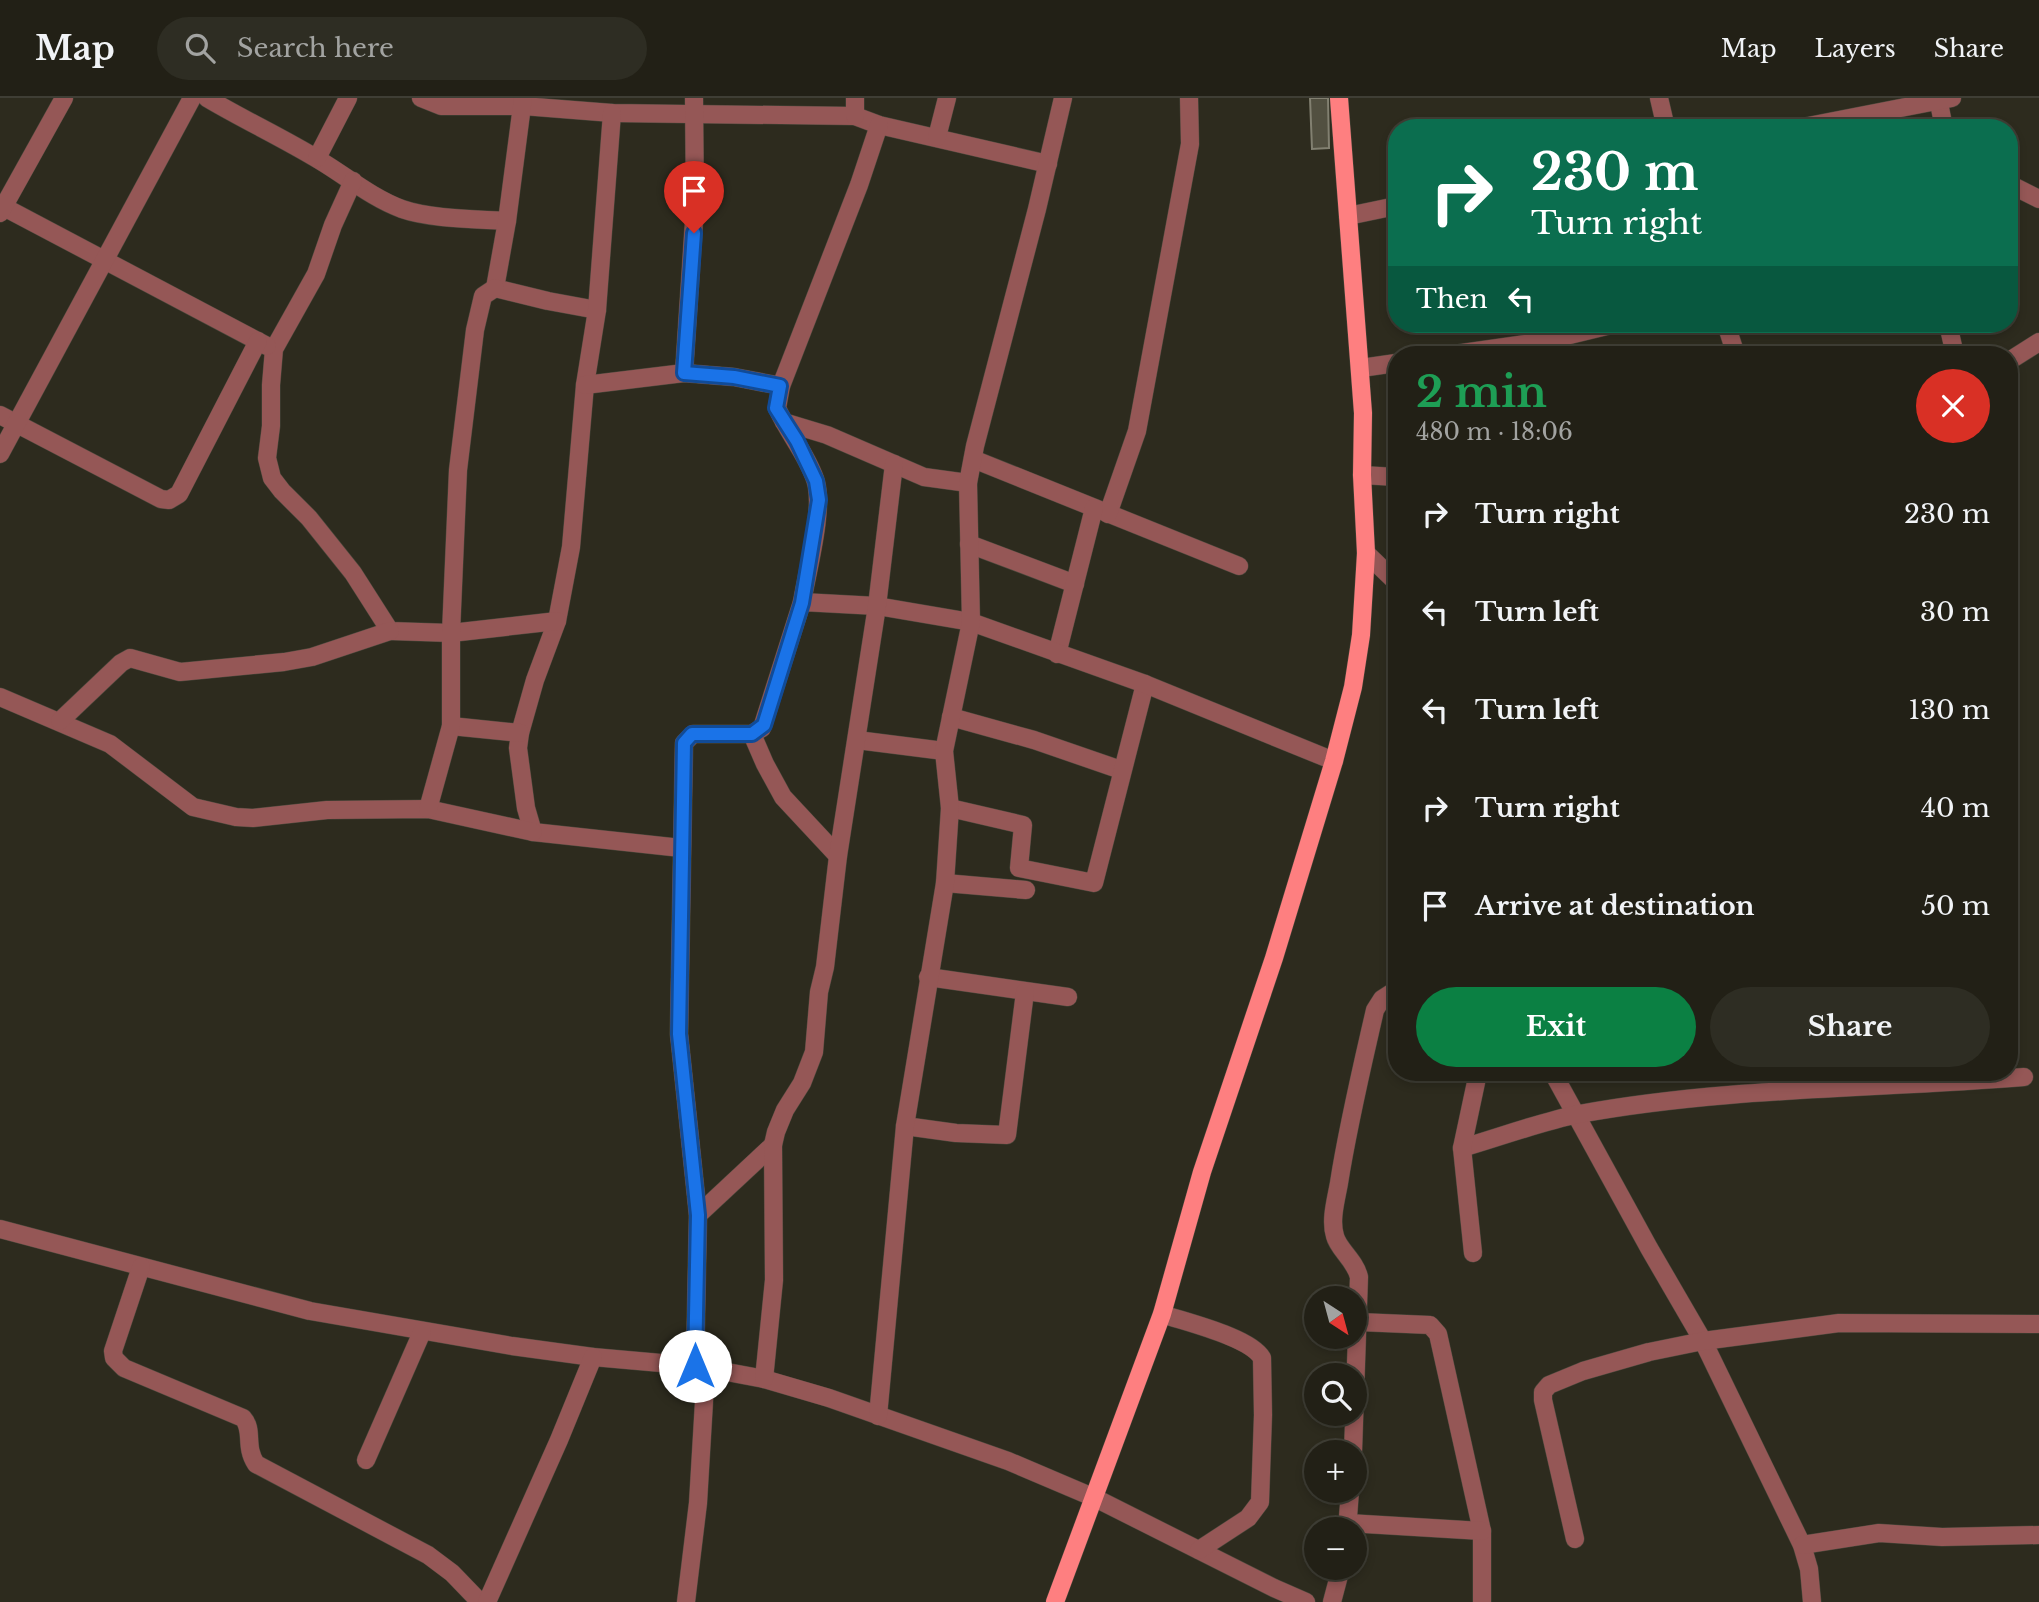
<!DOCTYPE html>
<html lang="en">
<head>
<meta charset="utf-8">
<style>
  :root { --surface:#222016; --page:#2e2d23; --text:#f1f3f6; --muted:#a2a3a1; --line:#3f3e35; --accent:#0b8043 }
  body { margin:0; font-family:"Libre Baskerville",serif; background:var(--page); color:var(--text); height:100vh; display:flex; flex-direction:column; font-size:26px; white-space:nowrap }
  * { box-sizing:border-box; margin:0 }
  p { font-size:23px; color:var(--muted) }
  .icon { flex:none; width:38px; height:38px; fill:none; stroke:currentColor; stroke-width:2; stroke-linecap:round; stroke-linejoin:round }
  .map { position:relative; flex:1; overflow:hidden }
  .panel { position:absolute; left:1388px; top:248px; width:630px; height:735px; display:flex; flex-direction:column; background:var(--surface); border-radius:28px; box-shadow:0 4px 10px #0003,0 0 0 2px var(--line) }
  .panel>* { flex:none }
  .top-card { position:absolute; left:1388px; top:21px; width:630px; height:214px; border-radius:28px; box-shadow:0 4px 10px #0003,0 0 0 2px var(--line); background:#0b6e4f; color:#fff; overflow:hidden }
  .needle { width:46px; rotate:144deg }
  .tools { position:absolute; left:1304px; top:1188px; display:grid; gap:14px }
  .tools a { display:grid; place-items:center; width:63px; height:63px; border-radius:50%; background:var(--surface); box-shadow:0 4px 10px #0003,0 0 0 2px var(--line); font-size:35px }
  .pin { position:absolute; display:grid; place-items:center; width:60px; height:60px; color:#fff; margin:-72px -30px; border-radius:50% 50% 50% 0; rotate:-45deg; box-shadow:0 0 7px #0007 }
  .pin .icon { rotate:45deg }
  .me { position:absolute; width:77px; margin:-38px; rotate:0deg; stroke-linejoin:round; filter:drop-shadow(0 0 5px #0008) }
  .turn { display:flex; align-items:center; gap:24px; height:147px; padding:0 28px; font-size:32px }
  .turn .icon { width:91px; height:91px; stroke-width:2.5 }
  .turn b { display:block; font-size:49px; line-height:60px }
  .then { display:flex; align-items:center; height:66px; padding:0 28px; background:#0003; gap:14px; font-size:26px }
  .round { display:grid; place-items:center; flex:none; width:74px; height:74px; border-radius:37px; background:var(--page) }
  .head { display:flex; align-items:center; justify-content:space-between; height:119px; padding:0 28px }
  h1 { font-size:42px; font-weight:800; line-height:52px; color:#1e9e55 }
  .primary-button { display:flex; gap:14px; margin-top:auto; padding:14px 28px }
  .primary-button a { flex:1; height:80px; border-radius:42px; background:var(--accent); color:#fff; font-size:28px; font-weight:800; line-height:80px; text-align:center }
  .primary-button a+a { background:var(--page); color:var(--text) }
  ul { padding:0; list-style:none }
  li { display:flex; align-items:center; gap:21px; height:98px; padding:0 28px }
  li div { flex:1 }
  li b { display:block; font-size:26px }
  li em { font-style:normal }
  header { display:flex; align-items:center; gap:42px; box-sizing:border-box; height:98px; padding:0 35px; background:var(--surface); border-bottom:2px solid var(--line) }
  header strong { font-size:33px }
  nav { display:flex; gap:38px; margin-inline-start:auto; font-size:24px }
  .search { width:490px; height:63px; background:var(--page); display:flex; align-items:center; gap:18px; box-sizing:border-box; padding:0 24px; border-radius:38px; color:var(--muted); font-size:26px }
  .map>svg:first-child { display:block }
  .building { fill:#525041; stroke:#828071; stroke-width:2 }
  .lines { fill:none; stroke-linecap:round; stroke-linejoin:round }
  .minor-casing { stroke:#4a483c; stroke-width:19 }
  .major-casing { stroke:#4a483c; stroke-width:19 }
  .minor { stroke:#955756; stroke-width:18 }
  .major { stroke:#fe7f80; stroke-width:18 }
  .route-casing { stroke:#114b97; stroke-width:18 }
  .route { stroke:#1a73e8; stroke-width:12 }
</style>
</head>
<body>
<header>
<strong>Map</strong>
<div class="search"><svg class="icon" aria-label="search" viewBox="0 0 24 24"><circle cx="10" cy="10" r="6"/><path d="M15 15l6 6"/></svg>Search here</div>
<nav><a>Map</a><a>Layers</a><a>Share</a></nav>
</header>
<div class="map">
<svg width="2039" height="1504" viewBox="0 0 2039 1504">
  <rect width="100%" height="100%" fill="#2d2b1e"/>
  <path class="building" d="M1310,0H1328L1329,50L1312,51Z"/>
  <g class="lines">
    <g class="minor-casing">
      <g id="minor">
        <path d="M207,0C244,22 283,40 319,62C346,78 372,100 402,111C430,121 477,121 507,123"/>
        <path d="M421,0L441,8H523L612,15L855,18L879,27L1048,66"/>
        <path d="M523,0L507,123L495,190L548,203L597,212"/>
        <path d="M855,0V18"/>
        <path d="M1659,0L1666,30"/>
        <path d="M1938,0L1944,30"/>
        <path d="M612,15L597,212L585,287L571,449L557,523L535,582L520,635L518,650L526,710L533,734L681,750"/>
        <path d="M1798,30L1952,0"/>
        <path d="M937,39L947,0"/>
        <path d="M317,60L348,0"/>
        <path d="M353,83L333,127L316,176L274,251L271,287V328L267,360L272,380L282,393L309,420L353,475L390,533L451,535L557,523"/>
        <path d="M2009,86L2039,101"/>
        <path d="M0,107L267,248"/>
        <path d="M0,115L64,0"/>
        <path d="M1348,118L1396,108"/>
        <path d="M1726,226L1736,257"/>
        <path d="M1948,226L1955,257"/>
        <path d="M1448,257L1545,243L1615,226"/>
        <path d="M2009,263L2039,244"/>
        <path d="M1361,270L1396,265"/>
        <path d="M684,275L695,108L694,0"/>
        <path d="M585,287L684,275L734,279L781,288"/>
        <path d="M0,317L161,401L169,402L179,396L258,243"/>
        <path d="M784,324L827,337L924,379L968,385"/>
        <path d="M0,356L192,0"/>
        <path d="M973,361L1239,468"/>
        <path d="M1362,377L1396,379"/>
        <path d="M1108,416L1137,333L1190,46L1189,0"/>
        <path d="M969,446L1075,486"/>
        <path d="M1366,455L1396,484"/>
        <path d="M802,504C807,474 825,409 815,381C806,355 788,335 777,310L781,288L859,87L879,27"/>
        <path d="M1057,556L1094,410"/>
        <path d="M0,599L110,646L193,709L236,719L253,720L327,712L428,711L533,734"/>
        <path d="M951,619L1034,642L1121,672"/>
        <path d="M60,623L121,565L130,560L180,574L284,564L312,559L390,533"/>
        <path d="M451,628L520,635"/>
        <path d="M752,636L765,666L783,699L838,758"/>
        <path d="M857,642L944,653"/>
        <path d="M950,710L1023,727L1019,770L1094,785L1145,586"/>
        <path d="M428,711L451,628V535L458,372L475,232L483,198L495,190"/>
        <path d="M945,785L1026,792"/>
        <path d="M928,879L1068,899"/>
        <path d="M1553,975L1649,1150L1703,1243L1802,1447L1809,1471L1812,1504"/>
        <path d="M905,1028L956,1035L1007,1037L1025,894"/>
        <path d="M1462,1050C1500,1039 1540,1024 1579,1016C1726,989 1876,991 2024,979"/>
        <path d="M698,1117L773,1047"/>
        <path d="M0,1131L310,1213L512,1248L593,1259L695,1268L764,1281L829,1300L1008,1363L1095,1400L1274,1490L1306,1504"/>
        <path d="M1473,1155L1462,1050L1478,975"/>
        <path d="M141,1169L113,1253L114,1260L124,1270L243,1320C254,1332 244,1348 256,1366L428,1457L452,1475L480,1504"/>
        <path d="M1162,1216C1185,1224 1250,1239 1262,1260L1263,1317L1260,1404L1248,1420L1199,1452"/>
        <path d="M1359,1224L1430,1227L1438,1236L1482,1433V1504"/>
        <path d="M695,1268L698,1117L679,936L684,645L693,636H752L762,630L802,504L877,508L971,524L1145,586L1334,663"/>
        <path d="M764,1281L774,1182L773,1047L776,1034L785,1012L802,985L814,954L819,894L825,869L838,758L877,508L894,366"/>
        <path d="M878,1318L905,1028L945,785L950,710L944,653L971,524L968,385L975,348L1037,111L1063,0"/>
        <path d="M1353,1354L1359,1179C1355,1162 1338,1151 1335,1138C1330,1122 1336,1102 1339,1085C1348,1027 1362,969 1375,912L1382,901L1396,892"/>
        <path d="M366,1362L422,1234"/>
        <path d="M1348,1425L1482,1433"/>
        <path d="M1347,1432L1350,1393"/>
        <path d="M1575,1441L1543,1302V1294L1549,1287L1583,1273L1649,1254L1703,1243L1839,1225L2039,1226"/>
        <path d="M1802,1447L1879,1435L1942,1439L2039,1437"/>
        <path d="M487,1504L559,1342L593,1259"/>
        <path d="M686,1504L698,1405L706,1270"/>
        <path d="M1332,1504L1341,1470"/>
      </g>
    </g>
    <g class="major-casing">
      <path id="major" d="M1055,1504L1162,1216L1202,1074L1274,860L1334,663L1353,589L1361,537L1366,455L1362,377L1363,315L1339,0"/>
    </g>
    <use href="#minor" class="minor"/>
    <use href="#major" class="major"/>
  </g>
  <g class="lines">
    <g class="route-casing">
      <path id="route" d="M694,135L684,275L734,279L780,288L776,310L797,343L816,383L819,402L802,505L764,627L752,636H692L684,645L679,936L698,1117L695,1268"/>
    </g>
    <use href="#route" class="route"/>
  </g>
</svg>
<div class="tools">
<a><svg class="needle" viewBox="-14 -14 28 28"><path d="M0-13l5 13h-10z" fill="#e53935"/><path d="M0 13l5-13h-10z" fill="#a2a3a1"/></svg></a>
<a><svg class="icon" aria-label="search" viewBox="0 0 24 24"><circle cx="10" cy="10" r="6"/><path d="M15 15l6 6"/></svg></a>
<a>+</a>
<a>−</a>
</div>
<div class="pin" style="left:694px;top:135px;background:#d93025"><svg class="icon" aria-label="arrive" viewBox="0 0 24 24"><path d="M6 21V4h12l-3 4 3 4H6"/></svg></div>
<svg class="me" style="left:695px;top:1268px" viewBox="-20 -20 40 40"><circle r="19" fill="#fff"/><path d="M0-13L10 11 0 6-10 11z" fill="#1a73e8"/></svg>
<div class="top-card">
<div class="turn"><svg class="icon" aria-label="right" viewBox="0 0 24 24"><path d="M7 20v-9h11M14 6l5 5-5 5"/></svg><div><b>230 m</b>Turn right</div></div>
<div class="then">Then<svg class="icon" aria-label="left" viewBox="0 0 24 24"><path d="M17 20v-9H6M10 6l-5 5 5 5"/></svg></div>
</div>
<section class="panel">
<div class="head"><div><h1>2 min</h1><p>480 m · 18:06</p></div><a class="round" style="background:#d93025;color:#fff"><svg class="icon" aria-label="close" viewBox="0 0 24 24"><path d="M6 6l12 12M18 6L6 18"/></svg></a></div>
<ul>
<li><svg class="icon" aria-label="right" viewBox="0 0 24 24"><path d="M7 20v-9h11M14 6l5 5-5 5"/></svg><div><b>Turn right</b></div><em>230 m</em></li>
<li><svg class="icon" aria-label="left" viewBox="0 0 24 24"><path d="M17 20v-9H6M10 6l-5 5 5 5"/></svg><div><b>Turn left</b></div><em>30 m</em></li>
<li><svg class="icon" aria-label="left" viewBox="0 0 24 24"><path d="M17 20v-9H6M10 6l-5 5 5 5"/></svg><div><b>Turn left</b></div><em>130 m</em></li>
<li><svg class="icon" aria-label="right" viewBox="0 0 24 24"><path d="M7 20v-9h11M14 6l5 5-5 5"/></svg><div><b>Turn right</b></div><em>40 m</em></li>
<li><svg class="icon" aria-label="arrive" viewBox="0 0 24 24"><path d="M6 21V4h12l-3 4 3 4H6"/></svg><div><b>Arrive at destination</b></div><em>50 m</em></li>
</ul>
<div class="primary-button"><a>Exit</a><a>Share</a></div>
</section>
</div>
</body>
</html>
